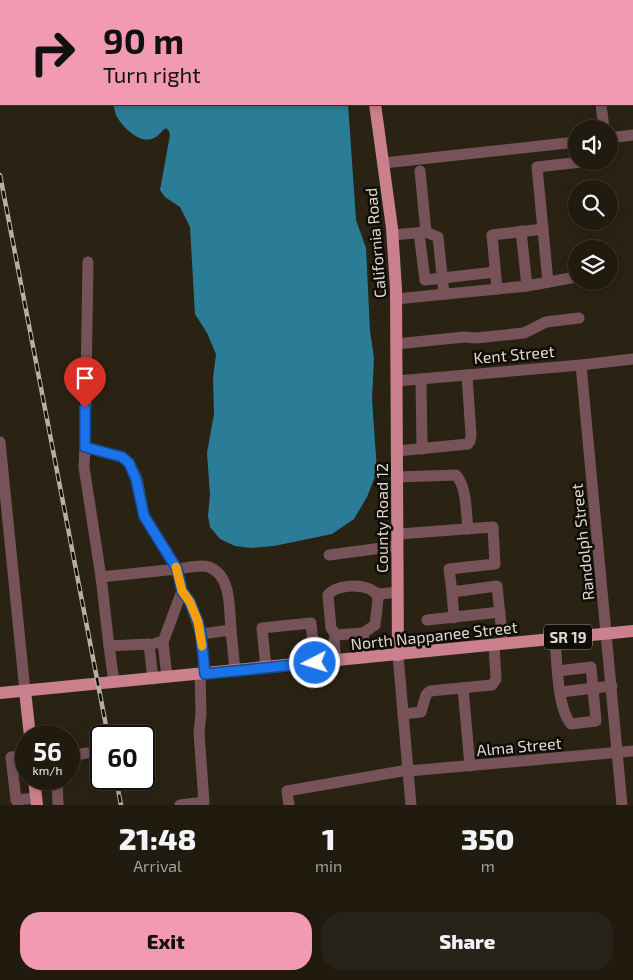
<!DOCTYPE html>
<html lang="en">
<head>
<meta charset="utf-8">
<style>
  :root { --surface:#201a0f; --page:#282318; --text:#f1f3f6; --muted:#a2a19e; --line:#3d382f; --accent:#f19ab2 }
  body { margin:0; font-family:"Exo 2",sans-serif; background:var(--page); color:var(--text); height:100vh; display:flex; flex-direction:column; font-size:19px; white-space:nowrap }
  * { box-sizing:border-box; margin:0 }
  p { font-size:16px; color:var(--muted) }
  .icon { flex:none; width:28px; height:28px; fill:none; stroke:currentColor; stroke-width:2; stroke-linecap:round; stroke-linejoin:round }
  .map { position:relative; height:805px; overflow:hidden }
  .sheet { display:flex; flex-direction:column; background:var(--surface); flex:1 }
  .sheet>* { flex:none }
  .guide { position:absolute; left:0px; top:0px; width:634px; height:105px; box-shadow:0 2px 8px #0003,0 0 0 1px var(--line); background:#f19ab2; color:#111; overflow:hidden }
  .tools { position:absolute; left:568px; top:120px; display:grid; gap:10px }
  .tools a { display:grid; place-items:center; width:50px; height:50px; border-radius:50%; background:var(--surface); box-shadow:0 2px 8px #0003,0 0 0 1px var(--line); font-size:25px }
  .speed { position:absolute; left:15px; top:725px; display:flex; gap:10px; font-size:25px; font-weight:700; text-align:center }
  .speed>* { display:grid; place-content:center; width:65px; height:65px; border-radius:50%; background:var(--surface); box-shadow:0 2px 8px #0003,0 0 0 1px var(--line); line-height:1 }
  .speed small { font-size:12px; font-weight:400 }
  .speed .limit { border:2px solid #111; border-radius:8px; background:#fff; color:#111 }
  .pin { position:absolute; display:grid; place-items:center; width:42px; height:42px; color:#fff; margin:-51px -21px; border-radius:50% 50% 50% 0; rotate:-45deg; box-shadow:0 0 5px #0007 }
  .pin .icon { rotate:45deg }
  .me { position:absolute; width:55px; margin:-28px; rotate:265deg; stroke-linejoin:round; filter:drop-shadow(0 0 4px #0008) }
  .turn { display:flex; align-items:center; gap:18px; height:105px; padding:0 20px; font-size:22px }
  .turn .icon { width:65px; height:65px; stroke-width:2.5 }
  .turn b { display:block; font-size:35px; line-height:42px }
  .eta { display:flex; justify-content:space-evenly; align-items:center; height:85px; text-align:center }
  .eta b { font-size:30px; font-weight:800; line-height:35px }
  .action { display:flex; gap:10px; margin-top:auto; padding:10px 20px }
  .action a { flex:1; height:58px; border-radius:20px; background:var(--accent); color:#111; font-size:20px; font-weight:800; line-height:58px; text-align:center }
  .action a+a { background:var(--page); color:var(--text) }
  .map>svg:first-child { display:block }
  .water { fill:#2b7d97 }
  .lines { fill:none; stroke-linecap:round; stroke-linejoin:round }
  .minor { stroke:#775359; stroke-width:11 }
  .major { stroke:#ca818d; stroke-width:12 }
  .rail-casing { stroke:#b5b0a5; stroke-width:4.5 }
  .rail { stroke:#100d07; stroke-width:2.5; stroke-dasharray:8; stroke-linecap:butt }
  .route-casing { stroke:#114b97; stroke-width:12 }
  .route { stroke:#1a73e8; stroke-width:9 }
  .slow { stroke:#f59e0b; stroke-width:9 }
  .labels { text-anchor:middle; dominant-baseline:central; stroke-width:5; stroke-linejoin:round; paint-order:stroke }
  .shield { fill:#100d07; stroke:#a09c94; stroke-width:1 }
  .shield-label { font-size:15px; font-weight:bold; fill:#dedad0 }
  .street-label { font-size:16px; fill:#dedad0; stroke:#100d07 }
</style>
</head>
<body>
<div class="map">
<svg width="633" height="805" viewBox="0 0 633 805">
  <rect width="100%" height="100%" fill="#2a2314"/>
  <g class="water">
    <path d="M0,0H329L330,1H1V34Z"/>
    <path d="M113,104H348L356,220L366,248L370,331L374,358L372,399L377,471L367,497L354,519L332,534L274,546L251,548L235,546L220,539L210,527L208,516L210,495L207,453L214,414L213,378L216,354L207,333L195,314L190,227L180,207L165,197L160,190L170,135L169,131L166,128C161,131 159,136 154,138C140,145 122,127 116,115C115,112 114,107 113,104Z"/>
  </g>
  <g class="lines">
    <g class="minor">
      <path d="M622,0V1"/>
      <path d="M402,1V0"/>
      <path d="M601,104L604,129"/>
      <path d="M609,138L633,135"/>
      <path d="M384,163L576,142"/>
      <path d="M521,231L527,286"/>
      <path d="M426,232L438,237L444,294"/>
      <path d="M419,233L425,280L495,272"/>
      <path d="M392,235L426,232L420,171"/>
      <path d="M548,282L537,167L590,161"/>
      <path d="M497,289L492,235L543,229"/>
      <path d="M396,299L527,286L576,277"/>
      <path d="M396,344L464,337L475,338L524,333L546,322L579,318"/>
      <path d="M581,365L622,805"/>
      <path d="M421,379L422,449"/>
      <path d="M397,381L581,365L633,359"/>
      <path d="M0,442L25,691"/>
      <path d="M85,447L88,262"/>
      <path d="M397,451L468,444L470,441L471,435L467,375"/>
      <path d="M397,477L456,475C467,487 466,513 468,529"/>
      <path d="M398,534L493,527L495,564L449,569L452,592L497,586L503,644"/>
      <path d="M329,555L397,546"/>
      <path d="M101,577L84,467L85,447L122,457L129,463L137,479L144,516L177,569C186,568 201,564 209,567C232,576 229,609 231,630"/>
      <path d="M182,591L190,602L201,634"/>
      <path d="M452,592L454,618"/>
      <path d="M427,620L500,612"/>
      <path d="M336,635L363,633"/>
      <path d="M555,639C557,661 557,708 571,724L596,721L591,667L558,671"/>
      <path d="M156,643L163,642L167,677"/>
      <path d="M109,646L101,577L177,569L182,591L163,642"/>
      <path d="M398,655L411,805"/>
      <path d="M365,658L363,633L375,625L378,599L376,593"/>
      <path d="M336,661L334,640L336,635L331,628L328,595C336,585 358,584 370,589C371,590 376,593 377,593C383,595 392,592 398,592"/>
      <path d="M266,668L262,628L311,623L315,663"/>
      <path d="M205,674L201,634L231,630L235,671"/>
      <path d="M114,682L109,646L149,644L153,679"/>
      <path d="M463,688L470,766"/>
      <path d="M561,692L612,686"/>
      <path d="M403,714L421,712L426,695L430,691L492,685L496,679L494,645"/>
      <path d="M26,756L11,757L16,800L36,798"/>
      <path d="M69,756L87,753"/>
      <path d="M408,771L633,751"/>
      <path d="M57,779L58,805"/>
      <path d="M180,805L204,802L199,733L201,713L200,674"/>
      <path d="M289,805L287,791L408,770"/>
    </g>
    <g class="major">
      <path d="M361,0V1"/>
      <path d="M375,104L392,228L396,289L398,655"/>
      <path d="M25,691L30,736"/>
      <path d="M0,693L633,631"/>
      <path d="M34,779L37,805"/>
    </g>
    <g class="rail-casing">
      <g id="rail">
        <path d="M0,175L108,736"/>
        <path d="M116,779L121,805"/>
      </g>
    </g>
    <use href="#rail" class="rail"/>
  </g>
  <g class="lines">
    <g class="route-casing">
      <path id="route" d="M85,408V447L122,457L129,463L136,479L144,516L177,569L182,591L190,602L198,622L201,634L205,674L315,663"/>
    </g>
    <use href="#route" class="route"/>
    <path class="slow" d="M176,567L182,591L190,602L198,622L202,646"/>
  </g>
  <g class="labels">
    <rect class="shield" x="544" y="624.5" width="48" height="25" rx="4"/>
    <g class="shield-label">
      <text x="568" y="637">SR 19</text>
    </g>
    <g class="street-label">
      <text transform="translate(375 243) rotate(-95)">California Road</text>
      <text transform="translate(514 354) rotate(-5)">Kent Street</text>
      <text transform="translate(381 518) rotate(-90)">County Road 12</text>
      <text transform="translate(582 542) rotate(-96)">Randolph Street</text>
      <text transform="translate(434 635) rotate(-6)">North Nappanee Street</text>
      <text transform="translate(519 746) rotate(-5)">Alma Street</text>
    </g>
  </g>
</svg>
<div class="tools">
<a><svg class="icon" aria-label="sound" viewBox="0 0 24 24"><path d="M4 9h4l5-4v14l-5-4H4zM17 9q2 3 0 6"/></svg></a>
<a><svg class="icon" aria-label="search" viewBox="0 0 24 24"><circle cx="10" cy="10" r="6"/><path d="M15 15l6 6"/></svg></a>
<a><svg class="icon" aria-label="layers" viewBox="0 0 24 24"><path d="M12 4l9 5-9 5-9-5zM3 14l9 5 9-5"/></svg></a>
</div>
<div class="speed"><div>56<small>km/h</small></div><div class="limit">60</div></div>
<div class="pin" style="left:85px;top:408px;background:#d93025"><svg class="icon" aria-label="arrive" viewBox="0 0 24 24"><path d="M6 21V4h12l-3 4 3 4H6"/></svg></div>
<svg class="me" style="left:315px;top:663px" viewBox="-20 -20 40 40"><circle r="17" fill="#1a73e8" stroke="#fff" stroke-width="3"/><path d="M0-11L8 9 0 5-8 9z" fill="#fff"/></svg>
<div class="guide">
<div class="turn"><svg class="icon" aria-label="right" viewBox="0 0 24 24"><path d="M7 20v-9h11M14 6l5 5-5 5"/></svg><div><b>90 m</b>Turn right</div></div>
</div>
</div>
<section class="sheet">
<div class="eta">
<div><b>21:48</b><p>Arrival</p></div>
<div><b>1</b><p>min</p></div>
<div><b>350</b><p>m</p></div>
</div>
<div class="action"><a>Exit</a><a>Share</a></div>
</section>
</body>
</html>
